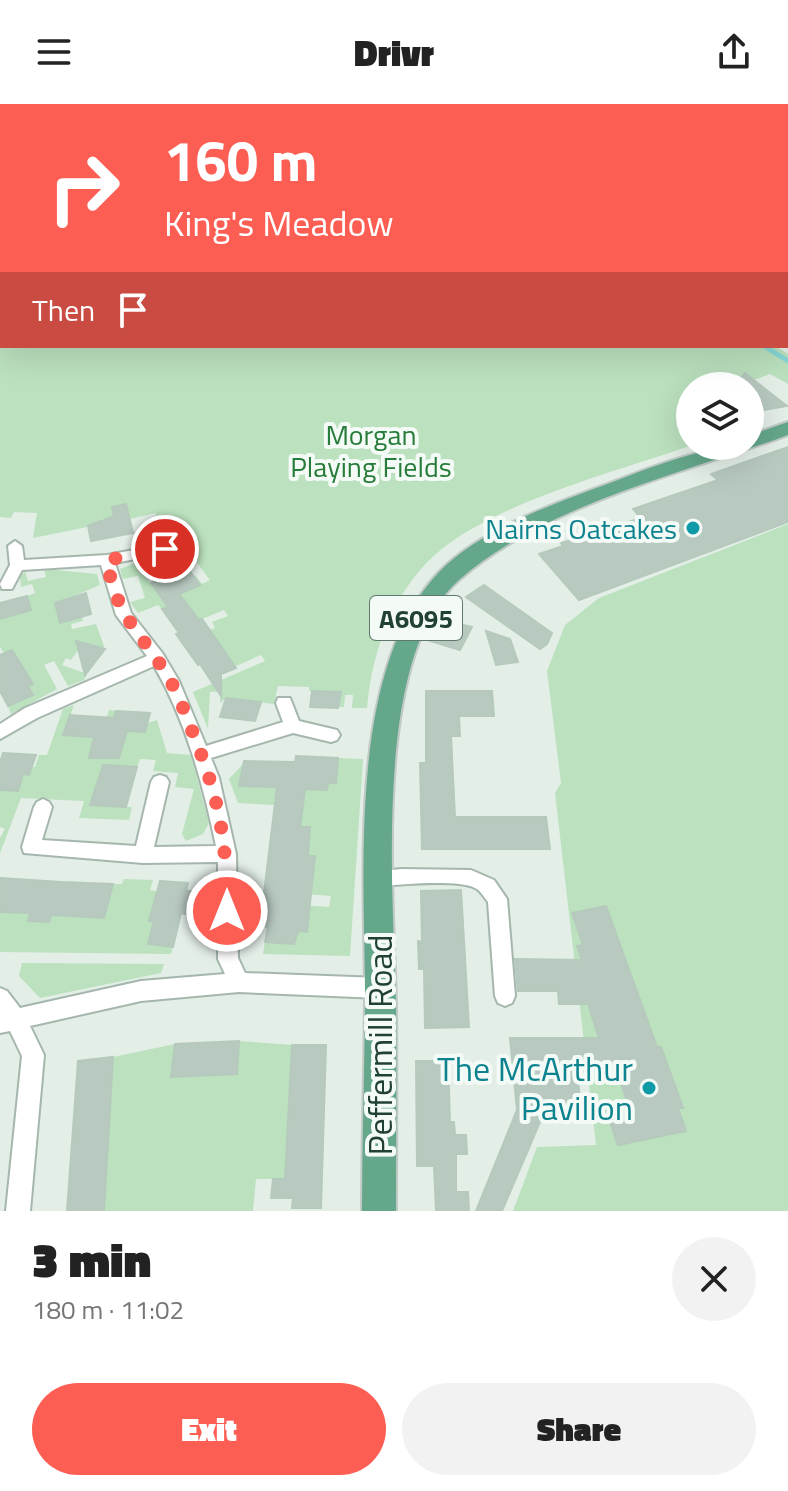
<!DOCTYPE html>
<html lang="en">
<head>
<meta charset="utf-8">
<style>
  :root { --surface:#fff; --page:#f2f2f2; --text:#222; --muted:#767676; --accent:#fd5e53 }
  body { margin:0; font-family:"Titillium Web",sans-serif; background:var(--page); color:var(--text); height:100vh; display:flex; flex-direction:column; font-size:30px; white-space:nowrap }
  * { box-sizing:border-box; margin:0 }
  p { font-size:26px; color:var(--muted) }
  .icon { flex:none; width:44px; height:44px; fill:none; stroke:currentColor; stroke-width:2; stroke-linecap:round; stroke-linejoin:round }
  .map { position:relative; height:1107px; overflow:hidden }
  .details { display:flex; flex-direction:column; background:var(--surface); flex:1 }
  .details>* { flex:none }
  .hud { position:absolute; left:0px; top:0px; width:788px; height:244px; box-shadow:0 8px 32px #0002; background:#fd5e53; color:#fff; overflow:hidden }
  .buttons { position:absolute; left:676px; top:268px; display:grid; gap:16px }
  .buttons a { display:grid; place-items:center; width:88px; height:88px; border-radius:50%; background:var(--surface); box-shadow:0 8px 32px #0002; font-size:40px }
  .pin { position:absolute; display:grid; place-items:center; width:68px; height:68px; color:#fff; margin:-34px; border:4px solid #fff; border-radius:50%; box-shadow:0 2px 8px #0007 }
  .me { position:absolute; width:88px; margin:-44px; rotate:0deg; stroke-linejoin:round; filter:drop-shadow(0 0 6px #0008) }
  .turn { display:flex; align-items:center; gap:28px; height:168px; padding:0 32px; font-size:36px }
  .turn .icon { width:104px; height:104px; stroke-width:2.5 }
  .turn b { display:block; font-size:56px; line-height:68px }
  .then { display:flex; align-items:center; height:76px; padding:0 32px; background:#0003; gap:16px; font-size:30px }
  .round { display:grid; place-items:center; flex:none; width:84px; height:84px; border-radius:42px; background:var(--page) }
  .summary { display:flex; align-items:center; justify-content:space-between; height:136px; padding:0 32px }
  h1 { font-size:48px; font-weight:800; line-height:60px }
  .button { display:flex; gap:16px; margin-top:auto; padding:16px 32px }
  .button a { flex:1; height:92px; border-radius:48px; background:var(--accent); color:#fff; font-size:32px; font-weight:800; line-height:92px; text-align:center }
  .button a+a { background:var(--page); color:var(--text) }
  header { display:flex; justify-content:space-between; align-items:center; height:104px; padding:0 32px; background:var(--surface); font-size:36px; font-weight:800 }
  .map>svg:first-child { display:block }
  .green { fill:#bbe1be }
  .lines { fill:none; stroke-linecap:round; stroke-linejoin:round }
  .stream { stroke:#87d7d6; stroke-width:5 }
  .building { fill:#b8c9c0; stroke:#b5c9bd; stroke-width:2 }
  .minor-casing { stroke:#a5b7ad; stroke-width:4 }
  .primary-casing { stroke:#c1cac6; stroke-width:4 }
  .minor { fill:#fff; fill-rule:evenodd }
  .primary { fill:#64a78a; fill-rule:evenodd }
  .route { stroke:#fd5e53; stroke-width:14; stroke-dasharray:0 25.2 }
  .culture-dot { fill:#0f9aa8; stroke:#f4faf6; stroke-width:3 }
  .labels { text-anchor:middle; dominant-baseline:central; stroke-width:8; stroke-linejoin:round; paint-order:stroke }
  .shield { fill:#f4faf6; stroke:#60796e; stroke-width:2 }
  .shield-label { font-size:26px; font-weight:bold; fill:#214233 }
  .park-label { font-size:28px; fill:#277c39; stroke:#f4faf6 }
  .culture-label { font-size:28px; fill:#0d838f; stroke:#f4faf6; text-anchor:end }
  .near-street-label { font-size:34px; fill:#214233; stroke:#f4faf6 }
  .near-culture-label { font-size:34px; fill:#0d838f; stroke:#f4faf6; text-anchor:end }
</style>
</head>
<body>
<header><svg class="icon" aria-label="menu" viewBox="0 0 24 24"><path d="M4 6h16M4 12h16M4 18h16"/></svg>Drivr<svg class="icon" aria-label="share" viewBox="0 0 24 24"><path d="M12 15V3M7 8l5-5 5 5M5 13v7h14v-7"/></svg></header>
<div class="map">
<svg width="788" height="1107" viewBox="0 0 788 1107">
  <rect width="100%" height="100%" fill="#e3eee7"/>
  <g class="green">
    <path d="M0,0L520,2H2V242H775L788,250V280L770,270L738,282H690V342C617,367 503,397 443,444C395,482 372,545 367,604H352L353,591H345L344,603H339L340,588L309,587V583L278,582L274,600L226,594L220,599L221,587L210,588L208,625L193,588L265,557L261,551L234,563L196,547L218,538L210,526L215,524L212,518L228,512L224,506L177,525L184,496L162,505L158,501L138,509L130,498L145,494L138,472L123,475L120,465L135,459L157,488L195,474V471L202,480L210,476L191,451L196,448L169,411L157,413L155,409L130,415L126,401L112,403L114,414L101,415L102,420L33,434L37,409L14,408L11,414L0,413Z"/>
    <path d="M788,420V1107H513L537,1043L596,1041L555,689L561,679L547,567L565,521L599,494Z"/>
    <path d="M44,465L97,470L100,481L55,500L60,518L82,513L83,517L71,520L72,525L96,520L105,545L83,539L71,556L66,554L62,561L87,570L84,576L68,582L54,557L44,561L57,585L11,610L8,602L32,591L0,557L15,550L12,546L4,549L0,543V515L31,506L27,492L35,489L32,480L21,483L20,473L25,467L28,477L46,473Z"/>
    <path d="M74,601L63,631L94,633L89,654H107L109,645H98L109,606L116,607L111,625L145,628L148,619L157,616L167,649L191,651L209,719L203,730L186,737L182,730L194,685L175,683L178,669L153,667L156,656L140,655L137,663L103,661L90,700L132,703L129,716L79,714L84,697L21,694L0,749V734L5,725L0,723V686H17L23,670H29L32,663H35L39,651H47L63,605Z"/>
    <path d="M338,654L363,655L350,852L263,850L265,838L294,840L298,827L307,828L309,815L300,814L302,801L329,803L331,792L265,787L315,752L271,750L309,739L310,724L300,723L302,708L273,707L274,701L238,699L229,675L243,660L239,682L265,674L296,684L336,679Z"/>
    <path d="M124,775L153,776L150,786L162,788L149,816L154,817L148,840L173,843L171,850L0,848V808L30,809L29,817L49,818L51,811L104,814L113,780H122Z"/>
    <path d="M22,859L164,860L161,869L40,894L19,872Z"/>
    <path d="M239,937L292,941L285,1075H256L253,1107H104L113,953L175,940L172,973L236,970Z"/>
  </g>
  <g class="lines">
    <path class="stream" d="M764,242L788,257"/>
  </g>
  <g class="building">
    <path d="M745,269L769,288L787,302L757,307L750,301L753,293L750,282L736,280Z"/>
    <path d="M788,343V418L579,496L539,450L563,442L561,439L641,414L633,405L718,376L711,370Z"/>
    <path d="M126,400L133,429L91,437L88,422L114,412L112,403Z"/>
    <path d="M181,455L200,481L179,490L199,516L202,515L236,564L221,570V592L200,560L198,561L176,530L179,529L162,505L168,503L151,479L160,475L153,466Z"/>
    <path d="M484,481L552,529L547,540L540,545L466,493Z"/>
    <path d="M86,489L91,510L60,519L55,499Z"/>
    <path d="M27,492L31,506L0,515V499Z"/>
    <path d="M441,516L472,523L460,546L430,537Z"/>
    <path d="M486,527L510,535L518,558L496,561Z"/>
    <path d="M76,537L105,545L85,571Z"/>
    <path d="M12,546L33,580L28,582L33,591L8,602L0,587V551Z"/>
    <path d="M312,587L341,588L338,604L310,603Z"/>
    <path d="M426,587H492L494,612H459L460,632H451L455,713H546L550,745H422L420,659H426Z"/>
    <path d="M226,594L261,598L255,617L220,613Z"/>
    <path d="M116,607L150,609L145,628L127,627L119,654H89L94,633L63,631L70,611L114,614Z"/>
    <path d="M3,649L36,651L29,671L23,670L18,687L0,686V659Z"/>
    <path d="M296,652L338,654L336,679H328L327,686L305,685L300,723H310L308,752H315L307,828L298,827L294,840L265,838L268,823L260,822L277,683L239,682L244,657L295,658Z"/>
    <path d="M103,661L137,663L126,703L90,701Z"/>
    <path d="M0,774L61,778L113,780L104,814L51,811L49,818L28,817L30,809L0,808Z"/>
    <path d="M160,777L188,779L186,787H193L185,810L181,809L173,843L148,840L154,817H149Z"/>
    <path d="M461,786L469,923L425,924L424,865H419L418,837L422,838L421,787Z"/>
    <path d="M606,802L657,943H661L683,1004H678L686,1027L618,1041L606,1006L628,1001L615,961L577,969L582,1011H543L502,1107H476L517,1006L510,934H599L588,900H559L558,887H518L515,855L582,856L577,842L583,841L572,809Z"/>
    <path d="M239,937L237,970L171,973L175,940Z"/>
    <path d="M292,941H326L321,1104H292L293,1094H271L273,1075H285Z"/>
    <path d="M113,953L104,1107H67L78,957Z"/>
    <path d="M416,957H448L450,1018H454L455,1031H466L467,1050H456V1088H468L469,1107H436L434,1062H417Z"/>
  </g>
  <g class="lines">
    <g class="minor-casing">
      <g id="minor">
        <path d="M15,437L22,442L24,456L107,451L165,440L170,442L172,445L170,448L115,459L131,509L163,550L179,577L206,642L283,618L276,599L278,594H290L299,617L337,626L340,631L337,636L331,638L293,629L211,654L219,674L236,750L238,854L245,869L380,874L387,877L390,884L387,891L380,894L239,888L141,897L30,922L44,951L30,1107H6L22,952L10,927L0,929V884L7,887L20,904L141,877L225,870L218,855V758L143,759L24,749L22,743L34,703L37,698L43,695L49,698L52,703L42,736L136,742L151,678L154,673L160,671L166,673L169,678L154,743L216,742C203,680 186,617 154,562L37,614L0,635V620L25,604L147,552L116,511L101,461L22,466L12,485H2L0,480L10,461L8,442Z"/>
        <path d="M401,765L471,766L494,776L507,795L515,892L512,899L505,902L498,899L495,892L488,798C484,793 480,786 475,784C456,775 401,781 379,782L372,780L370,774L372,768Z"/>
      </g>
    </g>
    <g class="primary-casing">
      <path id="primary" d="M788,318V331C682,370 546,400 459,476C371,553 394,793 396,902C397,970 396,1039 396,1107H362C362,1032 365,957 365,883C364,760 349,563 439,468C477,429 538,406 588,387C639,369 695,342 750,342V331Z"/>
    </g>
    <use href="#minor" class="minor"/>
    <use href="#primary" class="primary"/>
  </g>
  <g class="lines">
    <path class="route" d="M165,445L107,456C116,516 144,530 171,578C180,594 186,612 193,629C219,694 227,736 227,807"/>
  </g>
  <g class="culture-dot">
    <circle cx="693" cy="424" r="8"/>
    <circle cx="649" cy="984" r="8"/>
  </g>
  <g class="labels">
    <rect class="shield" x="370" y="492" width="92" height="44" rx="6"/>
    <g class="shield-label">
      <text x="416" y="514">A6095</text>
    </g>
    <g class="park-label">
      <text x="371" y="330">Morgan<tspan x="371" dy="32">Playing Fields</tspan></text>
    </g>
    <g class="culture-label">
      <text x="677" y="424">Nairns Oatcakes</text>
    </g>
    <g class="near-street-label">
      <text transform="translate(379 941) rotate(-90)">Peffermill Road</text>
    </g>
    <g class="near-culture-label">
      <text x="633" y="964">The McArthur<tspan x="633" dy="39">Pavilion</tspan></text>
    </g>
  </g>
</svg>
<div class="buttons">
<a><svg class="icon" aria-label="layers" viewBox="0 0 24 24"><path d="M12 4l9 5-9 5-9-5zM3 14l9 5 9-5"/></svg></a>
</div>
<div class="pin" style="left:165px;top:445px;background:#d93025"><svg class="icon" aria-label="arrive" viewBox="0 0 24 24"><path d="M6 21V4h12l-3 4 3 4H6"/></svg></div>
<svg class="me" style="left:227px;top:807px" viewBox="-20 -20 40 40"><circle r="17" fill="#fd5e53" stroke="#fff" stroke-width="3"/><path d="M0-11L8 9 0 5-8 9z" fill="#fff"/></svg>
<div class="hud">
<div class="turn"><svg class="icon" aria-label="right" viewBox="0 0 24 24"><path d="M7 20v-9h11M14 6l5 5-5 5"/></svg><div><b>160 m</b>King's Meadow</div></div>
<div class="then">Then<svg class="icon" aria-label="arrive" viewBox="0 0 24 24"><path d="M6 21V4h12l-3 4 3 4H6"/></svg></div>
</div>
</div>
<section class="details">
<div class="summary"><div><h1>3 min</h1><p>180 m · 11:02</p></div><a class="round"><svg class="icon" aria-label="close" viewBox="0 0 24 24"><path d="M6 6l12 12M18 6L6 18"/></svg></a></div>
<div class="button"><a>Exit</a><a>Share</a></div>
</section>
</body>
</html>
